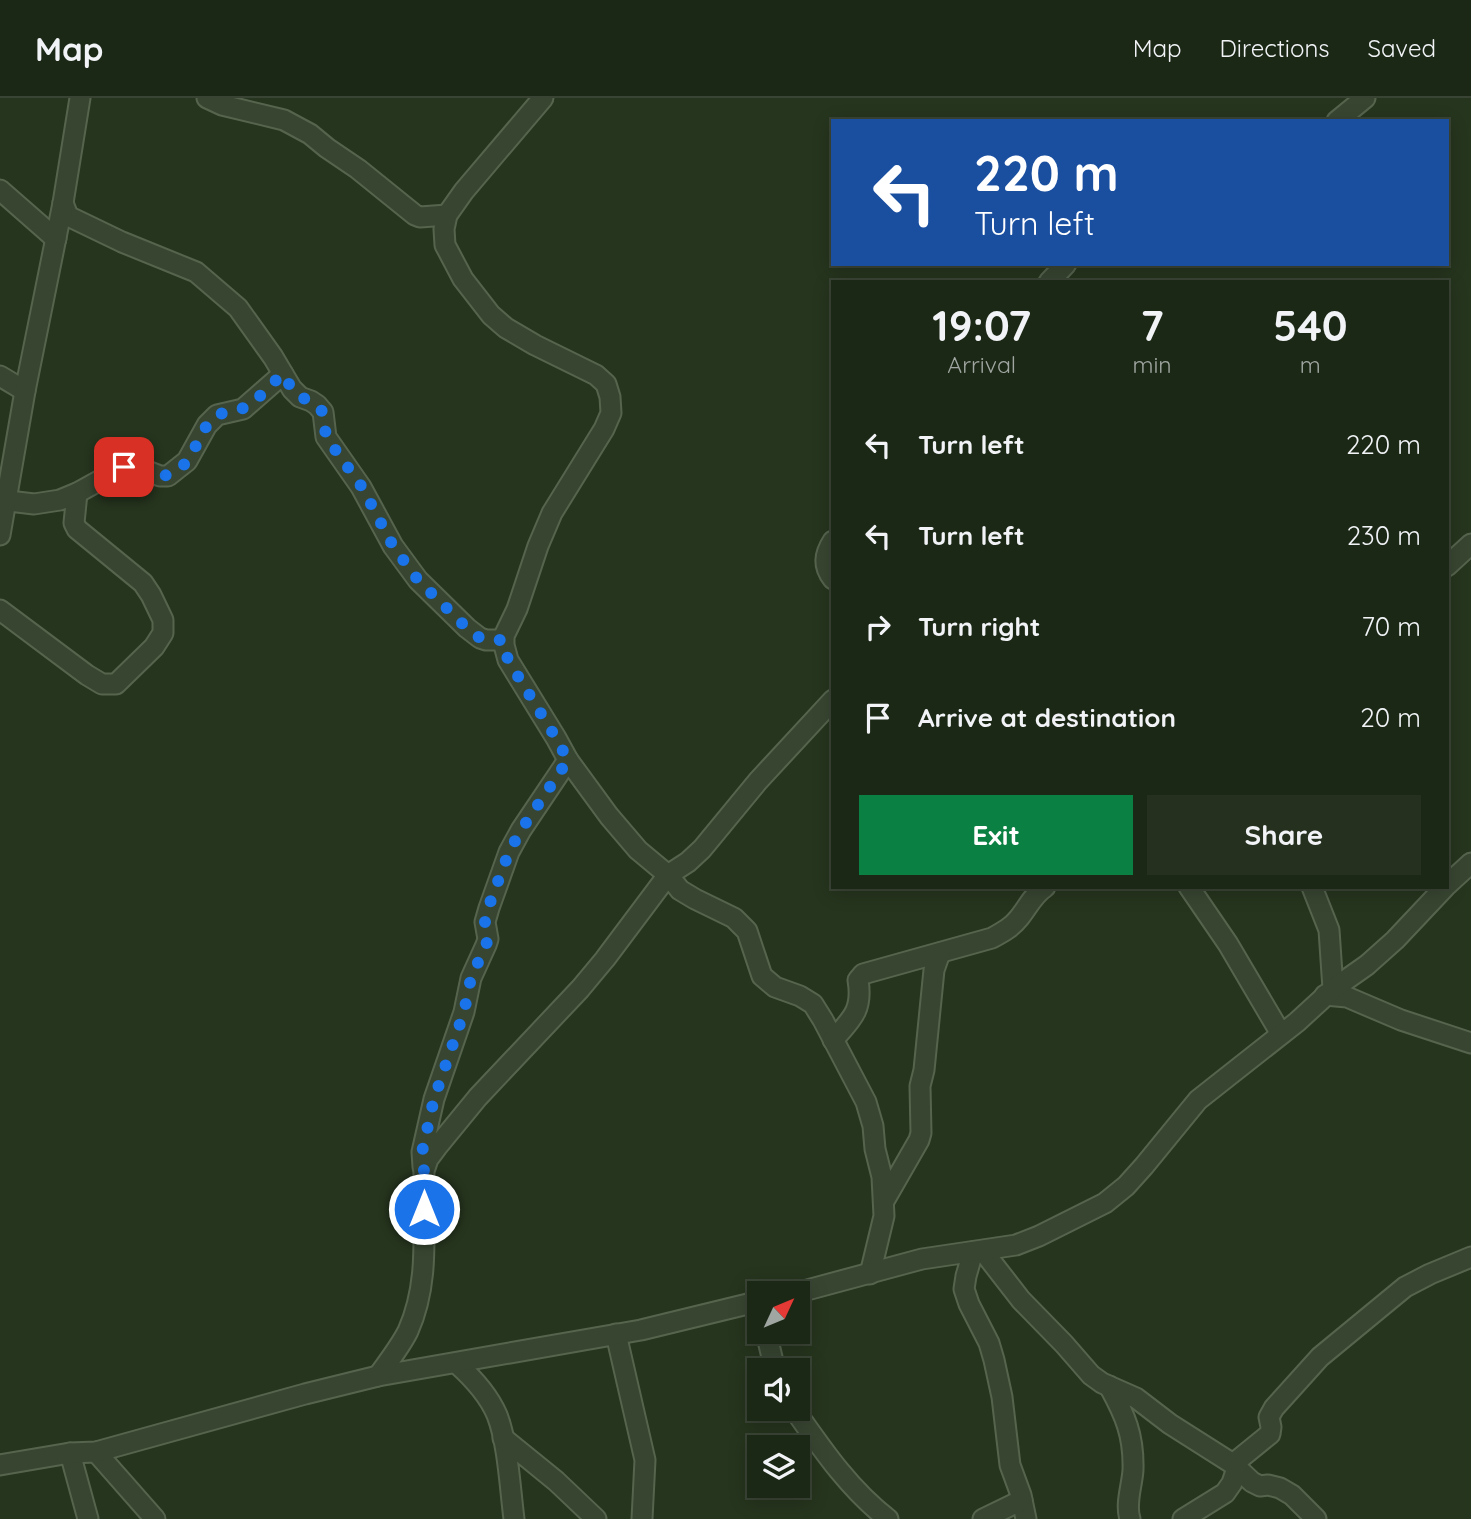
<!DOCTYPE html>
<html lang="en">
<head>
<meta charset="utf-8">
<style>
  :root { --surface:#1c2816; --page:#25301f; --text:#f1f3f6; --muted:#a0a6a1; --line:#3a4435; --accent:#0b8043 }
  body { margin:0; font-family:Quicksand,sans-serif; background:var(--page); color:var(--text); height:100vh; display:flex; flex-direction:column; font-size:26px; white-space:nowrap }
  * { box-sizing:border-box; margin:0 }
  p { font-size:23px; color:var(--muted) }
  .icon { flex:none; width:38px; height:38px; fill:none; stroke:currentColor; stroke-width:2; stroke-linecap:round; stroke-linejoin:round }
  .map { position:relative; flex:1; overflow:hidden }
  .panel { position:absolute; left:831px; top:182px; width:618px; height:609px; display:flex; flex-direction:column; background:var(--surface); border-radius:0px; box-shadow:0 4px 18px #0003,0 0 0 2px var(--line) }
  .panel>* { flex:none }
  .hud { position:absolute; left:831px; top:21px; width:618px; height:147px; border-radius:0px; box-shadow:0 4px 18px #0003,0 0 0 2px var(--line); background:#1a4fa0; color:#fff; overflow:hidden }
  .needle { width:46px; rotate:46deg }
  .tools { position:absolute; left:747px; top:1183px; display:grid; gap:14px }
  .tools a { display:grid; place-items:center; width:63px; height:63px; border-radius:0px; background:var(--surface); box-shadow:0 4px 18px #0003,0 0 0 2px var(--line); font-size:35px }
  .pin { position:absolute; display:grid; place-items:center; width:60px; height:60px; color:#fff; margin:-30px; border-radius:14px; box-shadow:0 4px 10px #0006 }
  .me { position:absolute; width:77px; margin:-38px; rotate:0deg; stroke-linejoin:round; filter:drop-shadow(0 0 5px #0008) }
  .turn { display:flex; align-items:center; gap:24px; height:147px; padding:0 28px; font-size:32px }
  .turn .icon { width:91px; height:91px; stroke-width:2.5 }
  .turn b { display:block; font-size:49px; line-height:60px }
  .eta { display:flex; justify-content:space-evenly; align-items:center; height:119px; text-align:center }
  .eta b { font-size:42px; font-weight:800; line-height:49px }
  .action { display:flex; gap:14px; margin-top:auto; padding:14px 28px }
  .action a { flex:1; height:80px; border-radius:0px; background:var(--accent); color:#fff; font-size:28px; font-weight:800; line-height:80px; text-align:center }
  .action a+a { background:var(--page); color:var(--text) }
  ul { padding:0; list-style:none }
  li { display:flex; align-items:center; gap:21px; height:91px; padding:0 28px }
  li div { flex:1 }
  li b { display:block; font-size:26px }
  li em { font-style:normal }
  header { display:flex; align-items:center; gap:42px; box-sizing:border-box; height:98px; padding:0 35px; background:var(--surface); border-bottom:2px solid var(--line) }
  header strong { font-size:33px }
  nav { display:flex; gap:38px; margin-inline-start:auto; font-size:24px }
  .map>svg:first-child { display:block }
  .lines { fill:none; stroke-linecap:round; stroke-linejoin:round }
  .minor-casing { stroke:#56644e; stroke-width:23 }
  .minor { stroke:#384631; stroke-width:19 }
  .route { stroke:#1a73e8; stroke-width:12; stroke-dasharray:0 21.6 }
</style>
</head>
<body>
<header>
<strong>Map</strong>
<nav><a>Map</a><a>Directions</a><a>Saved</a></nav>
</header>
<div class="map">
<svg width="1471" height="1421" viewBox="0 0 1471 1421">
  <rect width="100%" height="100%" fill="#26351e"/>
  <g class="lines">
    <g class="minor-casing">
      <g id="minor">
        <path d="M207,0L222,7L284,22L310,36L327,50L358,71L415,117L420,119L447,117"/>
        <path d="M543,0L464,93L447,117L444,131L445,147L463,181L491,217L506,230L535,247L596,277L606,286L610,299L611,315L604,331L552,415L538,448L517,511L504,538V547L508,562L556,640L568,662L609,718L638,752L668,777L680,792L695,801L734,820L747,833L762,878L775,889L800,898L813,906L823,922L866,1004L873,1028L875,1051L882,1079L884,1118L870,1176"/>
        <path d="M1337,23L1365,0"/>
        <path d="M0,92L56,141"/>
        <path d="M63,105L68,118L122,144L196,174L238,210L273,259L292,291L300,299L311,303L317,307L323,314L326,339L361,389L393,448L418,482L467,530L480,540L486,542H503"/>
        <path d="M1049,184L1066,166"/>
        <path d="M0,278L25,293"/>
        <path d="M0,402L34,406L60,402L77,395L124,369L132,367L160,378H168L187,363L207,327L217,317L243,311L283,276"/>
        <path d="M0,437L25,293L63,105L80,0"/>
        <path d="M833,443C824,457 823,468 833,481"/>
        <path d="M1447,468L1471,446"/>
        <path d="M0,512L87,577L102,586H116L154,549L163,535V522L151,497L143,485L77,431L74,425L77,395"/>
        <path d="M1447,787L1471,765"/>
        <path d="M1189,789L1228,846L1281,936"/>
        <path d="M1312,789L1329,832L1333,891"/>
        <path d="M1325,897L1347,899L1401,922L1471,945"/>
        <path d="M833,942C852,921 863,912 858,882L863,876L992,840C1003,834 1012,829 1019,820C1028,809 1033,797 1045,789"/>
        <path d="M423,1069L422,1054L434,1001L464,914L471,880L486,847L488,841L485,824L489,810L509,754L521,732L568,662"/>
        <path d="M884,1103L919,1042L921,1035L920,988L924,972L934,872L940,855"/>
        <path d="M983,1153L1021,1202L1064,1246L1091,1277L1102,1285L1136,1300L1170,1326L1233,1366L1252,1384L1260,1388L1268,1387L1280,1390L1292,1397L1316,1421"/>
        <path d="M973,1154L966,1178L964,1191L969,1206L989,1245L994,1262L1002,1299L1010,1367L1021,1397L1026,1421"/>
        <path d="M796,1195L922,1161L1016,1147L1039,1138L1105,1105L1126,1088L1144,1068L1198,1002L1297,924L1333,891L1367,867L1395,842L1445,789"/>
        <path d="M766,1234L775,1272"/>
        <path d="M616,1236L645,1362L642,1421"/>
        <path d="M456,1265C473,1280 488,1296 497,1317C508,1345 510,1390 514,1421"/>
        <path d="M378,1278C388,1264 400,1249 408,1233C431,1182 422,1128 424,1073L428,1061L437,1049L478,999L580,891L605,861L668,777L688,764L702,751L758,683L833,602"/>
        <path d="M1109,1288C1125,1317 1134,1337 1133,1372C1132,1388 1125,1406 1130,1421"/>
        <path d="M794,1311C822,1351 849,1391 888,1421"/>
        <path d="M503,1340L556,1383L596,1421"/>
        <path d="M96,1354L155,1421"/>
        <path d="M70,1355L88,1421"/>
        <path d="M1233,1366L1270,1336L1271,1329L1269,1319L1274,1310L1320,1259L1405,1189L1430,1176L1471,1159"/>
        <path d="M0,1367L70,1355L96,1354L305,1296L378,1278L641,1232L760,1203"/>
        <path d="M983,1421L1022,1402"/>
        <path d="M1183,1421L1225,1395L1232,1385L1237,1370"/>
      </g>
    </g>
    <use href="#minor" class="minor"/>
  </g>
  <g class="lines">
    <path class="route" d="M124,369C141,365 155,383 170,376C194,367 196,338 212,321C221,312 236,315 247,308C260,300 271,286 283,276L292,291L300,299L311,303L323,314L326,339L362,389L393,448L418,482L467,530L480,540L493,542H503L508,562L556,640L568,662L521,732L509,754L488,810L485,824L488,841L486,847L471,880L464,914L434,1001L422,1054L424,1073V1111"/>
  </g>
</svg>
<div class="tools">
<a><svg class="needle" viewBox="-14 -14 28 28"><path d="M0-13l5 13h-10z" fill="#e53935"/><path d="M0 13l5-13h-10z" fill="#a0a6a1"/></svg></a>
<a><svg class="icon" aria-label="sound" viewBox="0 0 24 24"><path d="M4 9h4l5-4v14l-5-4H4zM17 9q2 3 0 6"/></svg></a>
<a><svg class="icon" aria-label="layers" viewBox="0 0 24 24"><path d="M12 4l9 5-9 5-9-5zM3 14l9 5 9-5"/></svg></a>
</div>
<div class="pin" style="left:124px;top:369px;background:#d93025"><svg class="icon" aria-label="arrive" viewBox="0 0 24 24"><path d="M6 21V4h12l-3 4 3 4H6"/></svg></div>
<svg class="me" style="left:424px;top:1111px" viewBox="-20 -20 40 40"><circle r="17" fill="#1a73e8" stroke="#fff" stroke-width="3"/><path d="M0-11L8 9 0 5-8 9z" fill="#fff"/></svg>
<div class="hud">
<div class="turn"><svg class="icon" aria-label="left" viewBox="0 0 24 24"><path d="M17 20v-9H6M10 6l-5 5 5 5"/></svg><div><b>220 m</b>Turn left</div></div>
</div>
<section class="panel">
<div class="eta">
<div><b>19:07</b><p>Arrival</p></div>
<div><b>7</b><p>min</p></div>
<div><b>540</b><p>m</p></div>
</div>
<ul>
<li><svg class="icon" aria-label="left" viewBox="0 0 24 24"><path d="M17 20v-9H6M10 6l-5 5 5 5"/></svg><div><b>Turn left</b></div><em>220 m</em></li>
<li><svg class="icon" aria-label="left" viewBox="0 0 24 24"><path d="M17 20v-9H6M10 6l-5 5 5 5"/></svg><div><b>Turn left</b></div><em>230 m</em></li>
<li><svg class="icon" aria-label="right" viewBox="0 0 24 24"><path d="M7 20v-9h11M14 6l5 5-5 5"/></svg><div><b>Turn right</b></div><em>70 m</em></li>
<li><svg class="icon" aria-label="arrive" viewBox="0 0 24 24"><path d="M6 21V4h12l-3 4 3 4H6"/></svg><div><b>Arrive at destination</b></div><em>20 m</em></li>
</ul>
<div class="action"><a>Exit</a><a>Share</a></div>
</section>
</div>
</body>
</html>
